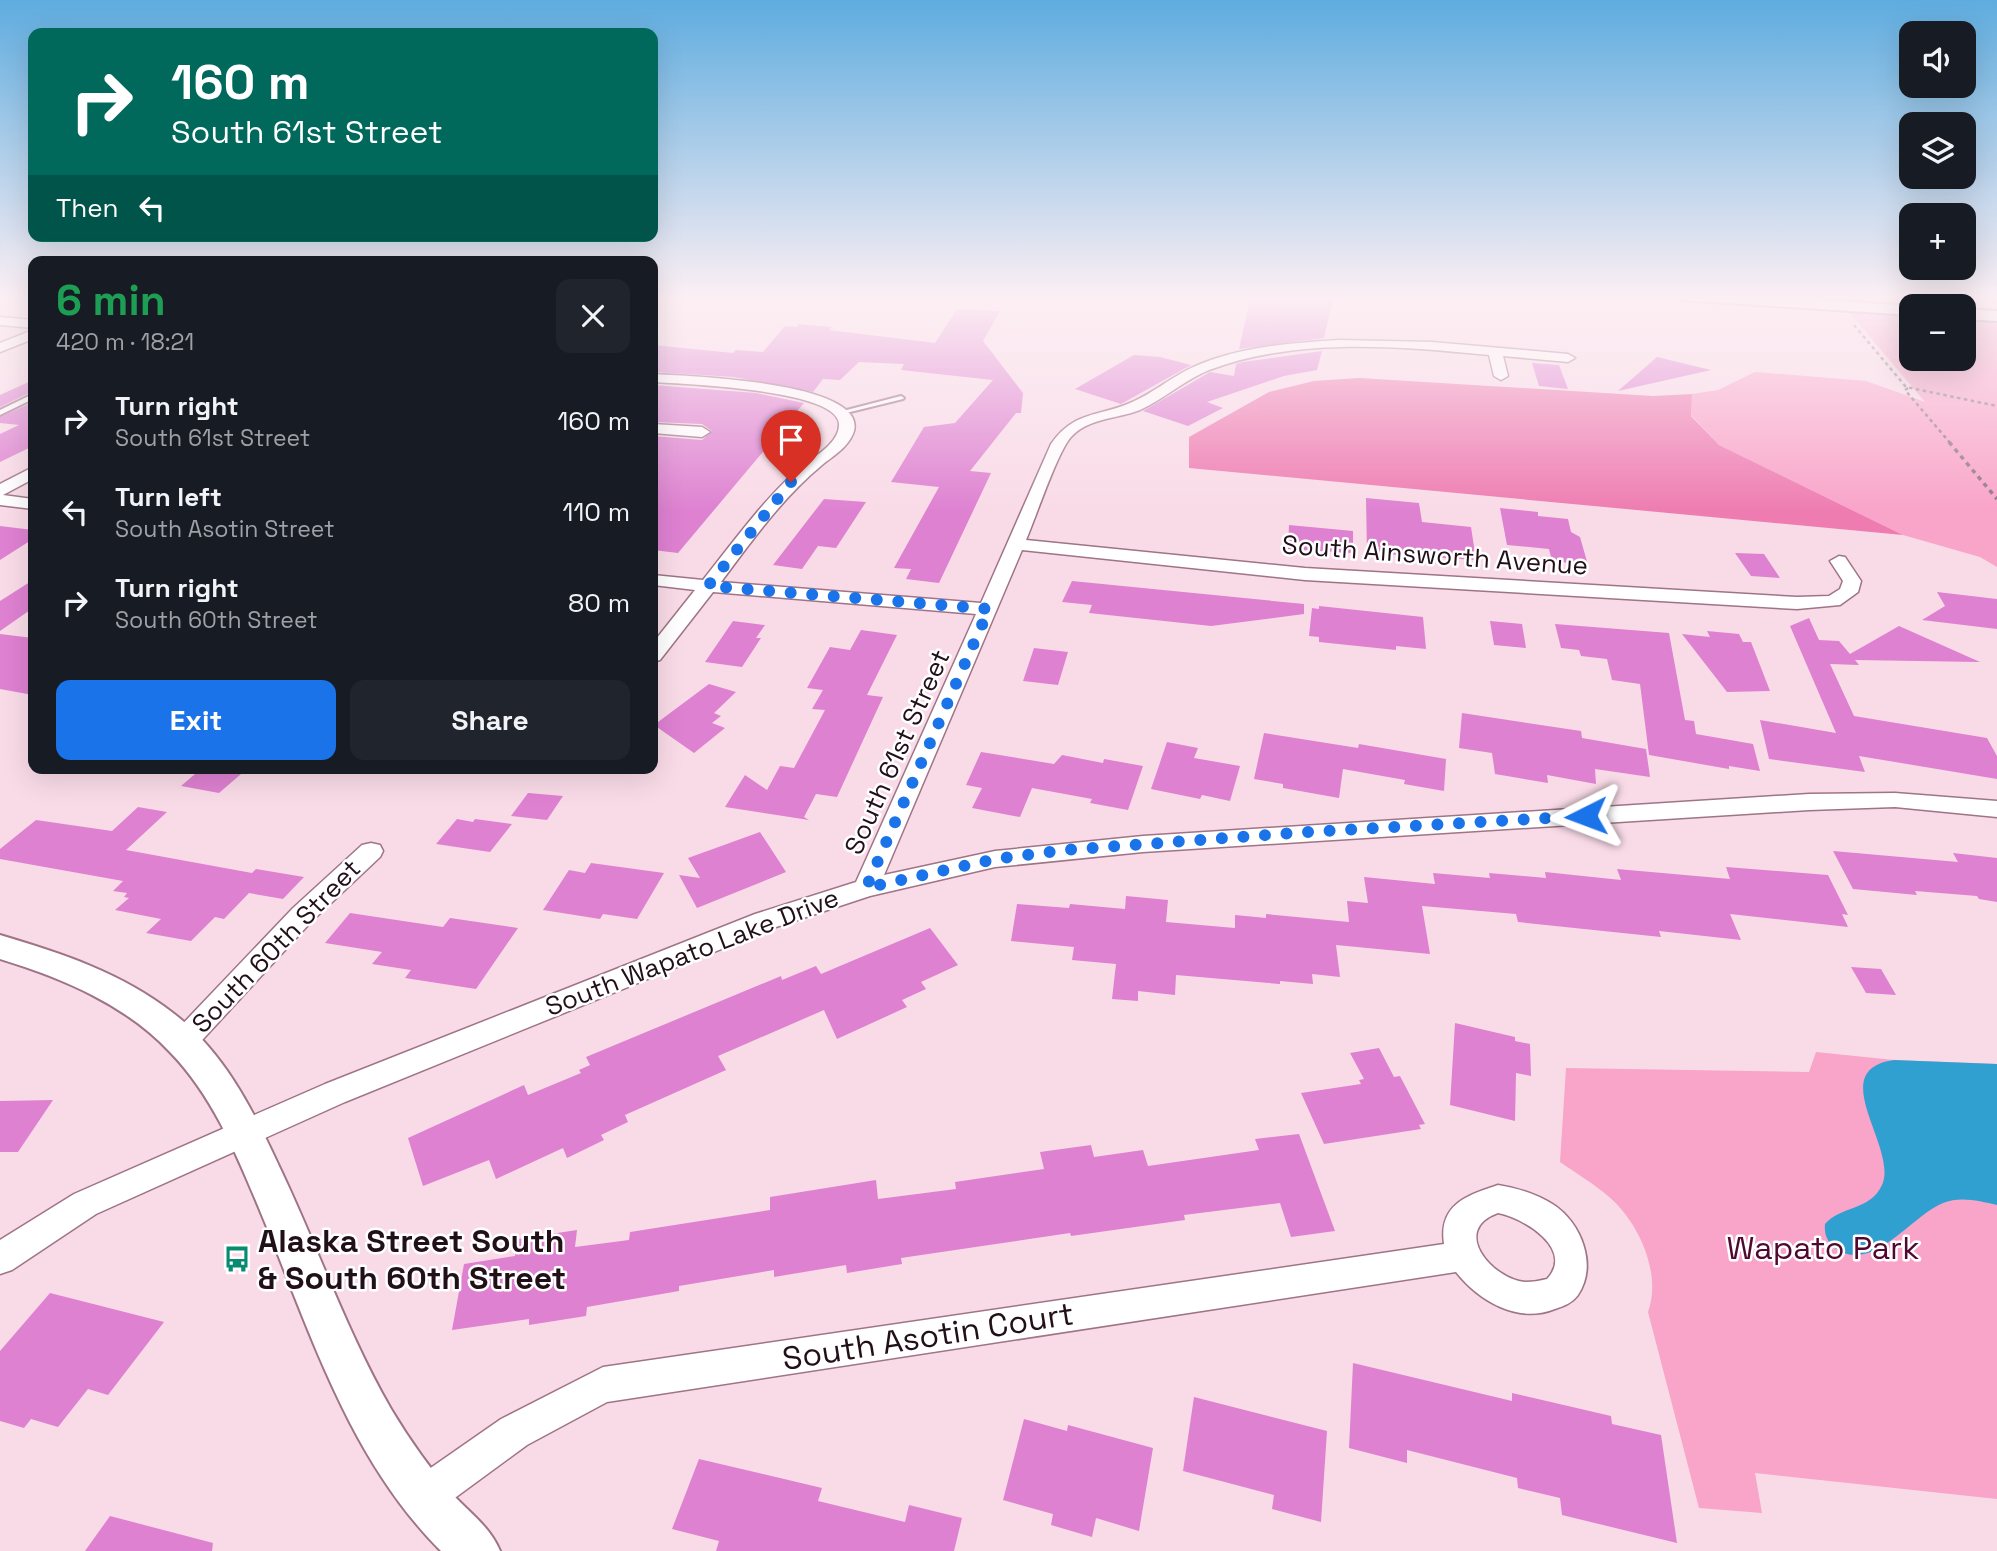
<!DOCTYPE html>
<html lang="en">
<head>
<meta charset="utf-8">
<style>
  :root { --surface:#171b24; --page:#20242c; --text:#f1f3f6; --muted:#9ea1a6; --accent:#1a73e8 }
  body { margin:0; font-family:"Space Grotesk",sans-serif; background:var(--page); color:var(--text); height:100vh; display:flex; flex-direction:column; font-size:26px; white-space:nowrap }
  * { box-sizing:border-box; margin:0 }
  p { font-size:23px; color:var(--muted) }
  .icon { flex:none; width:38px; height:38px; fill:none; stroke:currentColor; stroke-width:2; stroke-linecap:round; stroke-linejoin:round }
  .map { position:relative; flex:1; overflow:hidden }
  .side { position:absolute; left:28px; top:256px; width:630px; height:518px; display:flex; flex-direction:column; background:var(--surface); border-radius:14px; box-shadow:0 7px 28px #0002 }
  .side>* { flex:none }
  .banner { position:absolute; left:28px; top:28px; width:630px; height:214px; border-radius:14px; box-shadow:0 7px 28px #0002; background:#00695c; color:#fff; overflow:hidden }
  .fabs { position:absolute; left:1899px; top:21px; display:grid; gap:14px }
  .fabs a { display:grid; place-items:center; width:77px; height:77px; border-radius:14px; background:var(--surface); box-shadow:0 7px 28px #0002; font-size:35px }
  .pin { position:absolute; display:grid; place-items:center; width:60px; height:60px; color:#fff; margin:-72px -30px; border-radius:50% 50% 50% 0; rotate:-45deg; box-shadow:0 0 7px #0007 }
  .pin .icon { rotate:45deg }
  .me { position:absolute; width:77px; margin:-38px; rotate:267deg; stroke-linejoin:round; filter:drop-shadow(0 0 5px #0008) }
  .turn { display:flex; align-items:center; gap:24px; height:147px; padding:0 28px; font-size:32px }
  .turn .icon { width:91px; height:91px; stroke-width:2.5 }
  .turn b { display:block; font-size:49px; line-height:60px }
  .then { display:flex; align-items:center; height:66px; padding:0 28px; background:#0003; gap:14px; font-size:26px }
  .round { display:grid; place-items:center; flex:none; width:74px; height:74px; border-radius:14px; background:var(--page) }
  .head { display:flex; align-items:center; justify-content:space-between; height:119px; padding:0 28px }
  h1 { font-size:42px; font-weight:700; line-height:52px; color:#1e9e55 }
  .button { display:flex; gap:14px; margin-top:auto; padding:14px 28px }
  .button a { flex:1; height:80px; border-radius:14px; background:var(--accent); color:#fff; font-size:28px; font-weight:700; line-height:80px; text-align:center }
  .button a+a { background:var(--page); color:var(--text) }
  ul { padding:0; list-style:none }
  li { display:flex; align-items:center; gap:21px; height:91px; padding:0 28px }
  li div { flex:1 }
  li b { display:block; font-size:26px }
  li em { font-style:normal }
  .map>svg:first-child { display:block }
  .green { fill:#f9a4c9 }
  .forest { fill:#ee7cb1 }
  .water { fill:#30a0d1 }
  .building { fill:#de81d1 }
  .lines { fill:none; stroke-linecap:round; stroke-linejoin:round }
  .service-casing { stroke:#9f7486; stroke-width:4 }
  .minor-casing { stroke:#9f7486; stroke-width:3 }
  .tertiary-casing { stroke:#9f7486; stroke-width:4 }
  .path-far1 { stroke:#8f7781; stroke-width:2.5; stroke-dasharray:3.5 3.5; stroke-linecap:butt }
  .path { stroke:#8f7781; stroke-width:3.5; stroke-dasharray:4.5 4.5; stroke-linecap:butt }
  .service { fill:#fff; fill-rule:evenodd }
  .minor { fill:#fff; fill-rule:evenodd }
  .tertiary { fill:#fff; fill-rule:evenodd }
  .route { stroke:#1a73e8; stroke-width:12; stroke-dasharray:0 21.6 }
  .labels { text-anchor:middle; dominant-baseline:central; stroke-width:5; stroke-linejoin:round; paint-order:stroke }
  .street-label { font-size:26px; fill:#211018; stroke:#fff }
  .near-poi-label { font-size:32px; font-weight:bold; fill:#211018; stroke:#fff; text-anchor:start }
  .near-park-label { font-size:32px; fill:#500830; stroke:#fff }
  .near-street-label { font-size:32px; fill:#211018; stroke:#fff }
</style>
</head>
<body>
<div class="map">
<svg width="1997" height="1551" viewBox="0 0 1997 1551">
  <rect width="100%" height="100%" fill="#f9dbe7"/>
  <g class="green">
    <path d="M1848,311L1911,316V359H1964V319L1997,321V567L1980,557L1903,535L1719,445L1691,415L1692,394L1718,390L1755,372L1866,381L1925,402Z"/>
    <path d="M1816,1052L1894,1060L1997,1064V1499L1755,1473L1762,1513L1699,1508L1648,1312C1662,1274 1639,1222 1608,1196C1594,1184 1576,1173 1560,1162L1566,1068L1809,1072Z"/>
  </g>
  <path class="forest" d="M1359,378L1653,396L1692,394L1691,416L1719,445L1903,535L1189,468V437L1269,392L1314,381Z"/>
  <path class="water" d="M1894,1060L1997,1064V1205C1980,1201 1960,1196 1943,1203C1909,1217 1873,1275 1835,1248C1827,1242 1824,1234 1825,1224C1840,1206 1870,1211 1882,1185C1899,1148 1823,1070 1894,1060Z"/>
  <g class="building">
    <path d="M1251,295H1334L1324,338L1239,349Z"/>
    <path d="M957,309L1000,311L983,341L1023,393L1021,413H1016L970,471L991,473L939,583L906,579L911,569L894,568L939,487L891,482L924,427L955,423L993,380L901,370L904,364L859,362L840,380L823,379L813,392L734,377L653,372V345L733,353L736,350L763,352L785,326L797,327L799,324L832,327L829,330L935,343Z"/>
    <path d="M1322,351L1317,370L1284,376L1207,402L1223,408L1188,426L1143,411L1210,372L1234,376L1236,364L1243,362Z"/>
    <path d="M1134,355L1160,357L1191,365L1121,404L1075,389Z"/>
    <path d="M1657,357L1711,370L1618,391Z"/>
    <path d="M1532,363L1559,365L1568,389L1539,386Z"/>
    <path d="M33,380V391L0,407V395Z"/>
    <path d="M653,385L756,393L804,403L678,553L653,550V436L702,440L712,431L702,424L653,422Z"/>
    <path d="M33,402V446L0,462V434L19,425L0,423V417Z"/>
    <path d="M1366,498L1419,503L1422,522L1471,527L1476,560L1367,553Z"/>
    <path d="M824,499L866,502L836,548L818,546L802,569L773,565Z"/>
    <path d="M1500,508L1538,512V516L1568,519L1571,532L1580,537L1588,565L1552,561L1549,549L1507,545Z"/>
    <path d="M1289,525L1353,531V553L1288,549Z"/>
    <path d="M0,526L33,530V539L0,560Z"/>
    <path d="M1735,553L1764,554L1780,578L1751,576Z"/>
    <path d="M33,580V608L0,631V601Z"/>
    <path d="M1072,581L1304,604V614L1211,626L1089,613L1092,605L1062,602Z"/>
    <path d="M1937,592L1997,599V629L1922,620L1945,606Z"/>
    <path d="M1319,606L1423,617L1426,649L1396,646V650L1319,642V637L1309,636L1312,608L1319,609Z"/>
    <path d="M1809,618L1819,640L1839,641L1850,654L1899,626L1980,662L1855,660L1859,665L1830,664L1854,716L1987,738L1997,756V779L1859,756L1865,772L1769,759L1760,720L1836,733L1790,626Z"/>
    <path d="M733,621L765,625L756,638H761L742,667L705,662Z"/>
    <path d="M1490,621L1522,624L1526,648L1494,645Z"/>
    <path d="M1555,624L1669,633L1685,720L1694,721L1696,734L1753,744L1760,771L1729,766V769L1649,755L1640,684L1612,680L1607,659L1581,656L1579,650L1561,648Z"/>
    <path d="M861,630L897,635L867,695L883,697L837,797L816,794L804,817L809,820L725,807L745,775L767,790L780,766L794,768L825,710L812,709L823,690L807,688L830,647L850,650Z"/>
    <path d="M1707,631L1739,634L1743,642H1751L1770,691L1727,692L1682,634L1710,637Z"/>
    <path d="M0,634L33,638V695L0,689Z"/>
    <path d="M1034,648L1068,652L1058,685L1023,681Z"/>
    <path d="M709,684L736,692L714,713L721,716L712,723L725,728L694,753L654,725Z"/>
    <path d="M1462,713L1581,731L1582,738L1646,749L1650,777L1595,769L1596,784L1547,775L1548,783L1495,774L1492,753L1459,748Z"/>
    <path d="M1264,733L1358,748L1359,744L1446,759L1444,791L1404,784L1405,780L1343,769L1339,798L1283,788V784L1254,779Z"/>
    <path d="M1167,742L1198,748L1194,758L1240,766L1230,801L1202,795L1200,799L1151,789Z"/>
    <path d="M981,752L1054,764L1062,755L1103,763L1104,759L1143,766L1128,810L1090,803L1092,799L1032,788L1020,817L972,808L982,788L966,785Z"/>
    <path d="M202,768H248L219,793L181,786Z"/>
    <path d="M528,793L563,796L547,820L511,816Z"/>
    <path d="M138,807L167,812L126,850L252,873L256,869L304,877L283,899L249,893L224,919L215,917L191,941L146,933L161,919L115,910L129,898L124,897L127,893L113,891L123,881L0,859V849L36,820L112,831Z"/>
    <path d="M457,819L473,822L475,819L512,824L490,852L436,844Z"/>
    <path d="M760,832L786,872L697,908L679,875L700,878L688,858Z"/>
    <path d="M1833,851L1958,862L1953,853L1997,858V902L1979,899L1977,896L1915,891L1917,895L1853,889Z"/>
    <path d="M591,863L664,873L637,919L603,914L600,919L543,910L569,870L585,873Z"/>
    <path d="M1726,867L1828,875L1848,915L1842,914L1848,927L1730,914L1741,940L1659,931L1661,937L1518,922L1516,914L1422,906L1430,954L1336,945L1340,977L1312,974L1313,984L1280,981V984L1176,975L1175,995L1138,991V1001L1112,999L1116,964L1072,960L1074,947L1011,941L1017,904L1069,908L1070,904L1125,909L1126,896L1168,900L1166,922L1235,928V915L1266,918V914L1349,922L1347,901L1368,903L1364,877L1435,884L1433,873L1490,878L1489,873L1546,878L1545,872L1621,880L1617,869L1730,879Z"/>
    <path d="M350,913L443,927L450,918L518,928L476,989L405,978L411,970L372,964L382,952L325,943Z"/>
    <path d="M930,928L958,965L921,982L926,989L902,1000L907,1007L837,1039L824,1010L718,1056L726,1070L625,1115L628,1122L601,1135L604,1140L567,1158L563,1148L496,1179L489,1160L423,1186L408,1138L524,1085L528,1095L581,1073L579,1070L590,1065L586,1057L781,976L782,980L816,966L821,974Z"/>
    <path d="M1851,967L1881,969L1896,995L1866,993Z"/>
    <path d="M1455,1023L1515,1037V1041L1530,1044L1531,1076L1516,1073L1515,1121L1450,1105Z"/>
    <path d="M1379,1048L1394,1077L1400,1076L1425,1124L1419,1125L1421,1129L1324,1144L1301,1093L1361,1084L1359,1080L1364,1079L1350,1053Z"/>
    <path d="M53,1100L18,1152H0V1101Z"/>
    <path d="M1299,1134L1335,1231L1291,1237L1280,1203L1184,1215L1185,1220L1071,1236L1070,1233L901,1258L902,1264L847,1273L846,1265L774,1277V1270L679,1286V1291L587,1307L586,1316L529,1325V1319L452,1330L464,1264L515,1256L518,1239L577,1230L575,1247L629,1240L630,1232L770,1210V1197L876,1180L878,1199L956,1189L955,1182L1044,1169L1040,1152L1091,1145L1094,1157L1143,1150L1148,1166L1259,1150L1255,1139Z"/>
    <path d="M50,1293L164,1322L108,1395L88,1389L58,1427L31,1419L24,1428L0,1421V1351Z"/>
    <path d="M1353,1363L1512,1401V1393L1611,1416L1612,1424L1661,1435L1677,1543L1562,1515L1560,1498L1518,1488L1517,1478L1407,1450V1463L1349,1448Z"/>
    <path d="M1194,1397L1327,1431L1321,1522L1272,1509L1274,1495L1183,1471Z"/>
    <path d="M1024,1419L1067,1431L1068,1425L1153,1448L1139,1531L1096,1518L1092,1537L1051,1525L1053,1514L1003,1500Z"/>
    <path d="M699,1459L822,1488L818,1501L905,1522L909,1505L962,1518L954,1551H716L719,1541L672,1529Z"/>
    <path d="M110,1516L213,1543L212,1551H85Z"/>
  </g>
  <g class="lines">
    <g class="service-casing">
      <g id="service">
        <path d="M0,295H6L0,298Z"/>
        <path d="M33,394V399L0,415V410Z"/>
        <path d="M901,396L904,398L903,399L842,414L839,412Z"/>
      </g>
    </g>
    <g class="minor-casing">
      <g id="minor">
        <path d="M0,317L33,320V328L0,325Z"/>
        <path d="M33,330V339L0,352V343Z"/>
        <path d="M1339,340L1432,342L1568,354L1575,358L1568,362L1503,356L1508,376L1501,380L1494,376L1489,355C1398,346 1297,337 1209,370C1184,380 1164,399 1140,410C1117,419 1088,418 1071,437C1057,453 1036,517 1026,540L1305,568L1797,597L1829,596L1840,589L1843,581L1830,561L1839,556L1845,557L1861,581L1858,592L1840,605L1797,609L1305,580L1022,550L884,875L995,851L1143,836L1809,794L1895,793L1997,801V817L1895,807L1809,810L1143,852L995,867L870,896L773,928L345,1102L96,1214L12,1270L0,1274V1240L74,1194L325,1084L755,914L856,882L976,614L713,592L660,660L653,662V643L695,590L653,585V575L703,580C733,542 761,503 797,470C810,459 840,444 839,424C838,389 682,384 653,382V374C684,376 867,381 854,431C849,447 833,456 822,465C782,498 752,541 721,582L981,603L1051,444C1074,411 1097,417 1130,403C1152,394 1170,378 1191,368C1236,347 1290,343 1339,340Z"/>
        <path d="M653,424L702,427L710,432L702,437L653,433Z"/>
        <path d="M33,467V479L3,495L33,499V509L0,505V484Z"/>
        <path d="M371,843L380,845L383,851L380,857L311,922L193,1050L183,1053L173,1050L169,1042L173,1034L293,908L362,845Z"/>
        <path d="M1498,1185C1517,1188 1537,1194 1554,1205C1581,1223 1598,1265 1578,1295C1572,1303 1564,1306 1555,1309C1518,1324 1479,1301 1456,1272L607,1402L527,1445L437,1511L423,1516L409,1511L404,1497L409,1483L501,1419L603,1367L1444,1244C1438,1204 1468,1195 1498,1185ZM1498,1213C1524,1218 1575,1249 1547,1279C1540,1281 1532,1282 1525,1282C1492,1279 1450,1230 1498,1213Z"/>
      </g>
    </g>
    <g class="tertiary-casing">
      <g id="tertiary">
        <path d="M1673,295H1746L1915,306H1911V315L1681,300Z"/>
        <path d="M1964,309L1997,311V321L1964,319Z"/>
        <path d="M0,935C61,953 122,973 173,1013C223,1051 252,1108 278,1164C317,1245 346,1331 391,1409C409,1439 430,1469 453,1495C471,1514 490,1527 500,1551H441C347,1457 309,1327 259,1208C236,1153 212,1095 170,1052C125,1004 62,978 0,959Z"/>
      </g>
    </g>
    <g class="path-far1">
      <path d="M1854,325L1906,387L1997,406"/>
      <path d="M1908,388L1905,390L1951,444"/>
    </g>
    <path class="path" d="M1949,442L1997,499"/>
    <use href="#service" class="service"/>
    <use href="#minor" class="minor"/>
    <use href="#tertiary" class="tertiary"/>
  </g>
  <linearGradient id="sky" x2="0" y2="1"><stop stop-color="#5eacdf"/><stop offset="0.58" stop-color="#fceff4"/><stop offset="1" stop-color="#fceff4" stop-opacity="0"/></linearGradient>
  <rect width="1997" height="512" fill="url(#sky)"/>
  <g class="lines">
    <path class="route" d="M791,482L708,586L989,609L866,888L995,859L1065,850L1307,832L1586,816"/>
  </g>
  <defs>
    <g id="bus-bare" transform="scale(2.1)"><path d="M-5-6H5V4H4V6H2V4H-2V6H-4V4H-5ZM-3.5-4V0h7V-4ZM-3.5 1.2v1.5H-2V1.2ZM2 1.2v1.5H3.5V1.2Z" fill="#088b70" stroke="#fff" stroke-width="2.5" paint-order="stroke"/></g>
  </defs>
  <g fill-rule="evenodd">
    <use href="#bus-bare" x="237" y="1259"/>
  </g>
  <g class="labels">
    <g class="street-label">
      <text transform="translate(1435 555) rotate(4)">South Ainsworth Avenue</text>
      <text transform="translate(897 752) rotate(-66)">South 61st Street</text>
      <text transform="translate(276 946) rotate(-46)">South 60th Street</text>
      <text transform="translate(692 952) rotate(-21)">South Wapato Lake Drive</text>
    </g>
    <g class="near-poi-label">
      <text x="258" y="1241">Alaska Street South<tspan x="258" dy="37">&amp; South 60th Street</tspan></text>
    </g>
    <g class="near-park-label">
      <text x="1823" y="1248">Wapato Park</text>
    </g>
    <g class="near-street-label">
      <text transform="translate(928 1336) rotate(-9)">South Asotin Court</text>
    </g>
  </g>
</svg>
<div class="fabs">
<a><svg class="icon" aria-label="sound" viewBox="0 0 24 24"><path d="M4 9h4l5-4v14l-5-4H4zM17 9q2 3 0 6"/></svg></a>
<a><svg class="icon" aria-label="layers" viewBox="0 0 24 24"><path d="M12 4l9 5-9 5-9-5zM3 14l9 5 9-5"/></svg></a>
<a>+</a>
<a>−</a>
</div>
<div class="pin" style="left:791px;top:482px;background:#d93025"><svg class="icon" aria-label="arrive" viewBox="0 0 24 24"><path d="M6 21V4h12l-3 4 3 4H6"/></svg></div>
<svg class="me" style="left:1586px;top:816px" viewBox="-20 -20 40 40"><path d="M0-17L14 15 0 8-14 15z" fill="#1a73e8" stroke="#fff" stroke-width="4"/></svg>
<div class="banner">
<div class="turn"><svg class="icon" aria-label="right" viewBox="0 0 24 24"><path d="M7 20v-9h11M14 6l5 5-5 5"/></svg><div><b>160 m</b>South 61st Street</div></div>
<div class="then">Then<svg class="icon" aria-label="left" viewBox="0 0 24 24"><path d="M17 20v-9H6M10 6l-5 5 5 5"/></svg></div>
</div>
<section class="side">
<div class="head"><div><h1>6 min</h1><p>420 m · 18:21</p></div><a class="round"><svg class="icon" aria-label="close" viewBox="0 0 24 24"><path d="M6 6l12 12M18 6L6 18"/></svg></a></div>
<ul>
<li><svg class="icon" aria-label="right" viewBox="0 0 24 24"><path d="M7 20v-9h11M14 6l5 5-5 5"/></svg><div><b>Turn right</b><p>South 61st Street</p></div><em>160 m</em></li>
<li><svg class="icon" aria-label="left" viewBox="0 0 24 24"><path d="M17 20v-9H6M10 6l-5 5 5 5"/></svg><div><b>Turn left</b><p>South Asotin Street</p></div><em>110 m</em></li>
<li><svg class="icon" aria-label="right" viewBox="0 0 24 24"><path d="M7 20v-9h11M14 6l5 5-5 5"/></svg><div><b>Turn right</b><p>South 60th Street</p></div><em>80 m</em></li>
</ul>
<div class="button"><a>Exit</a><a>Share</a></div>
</section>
</div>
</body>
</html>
